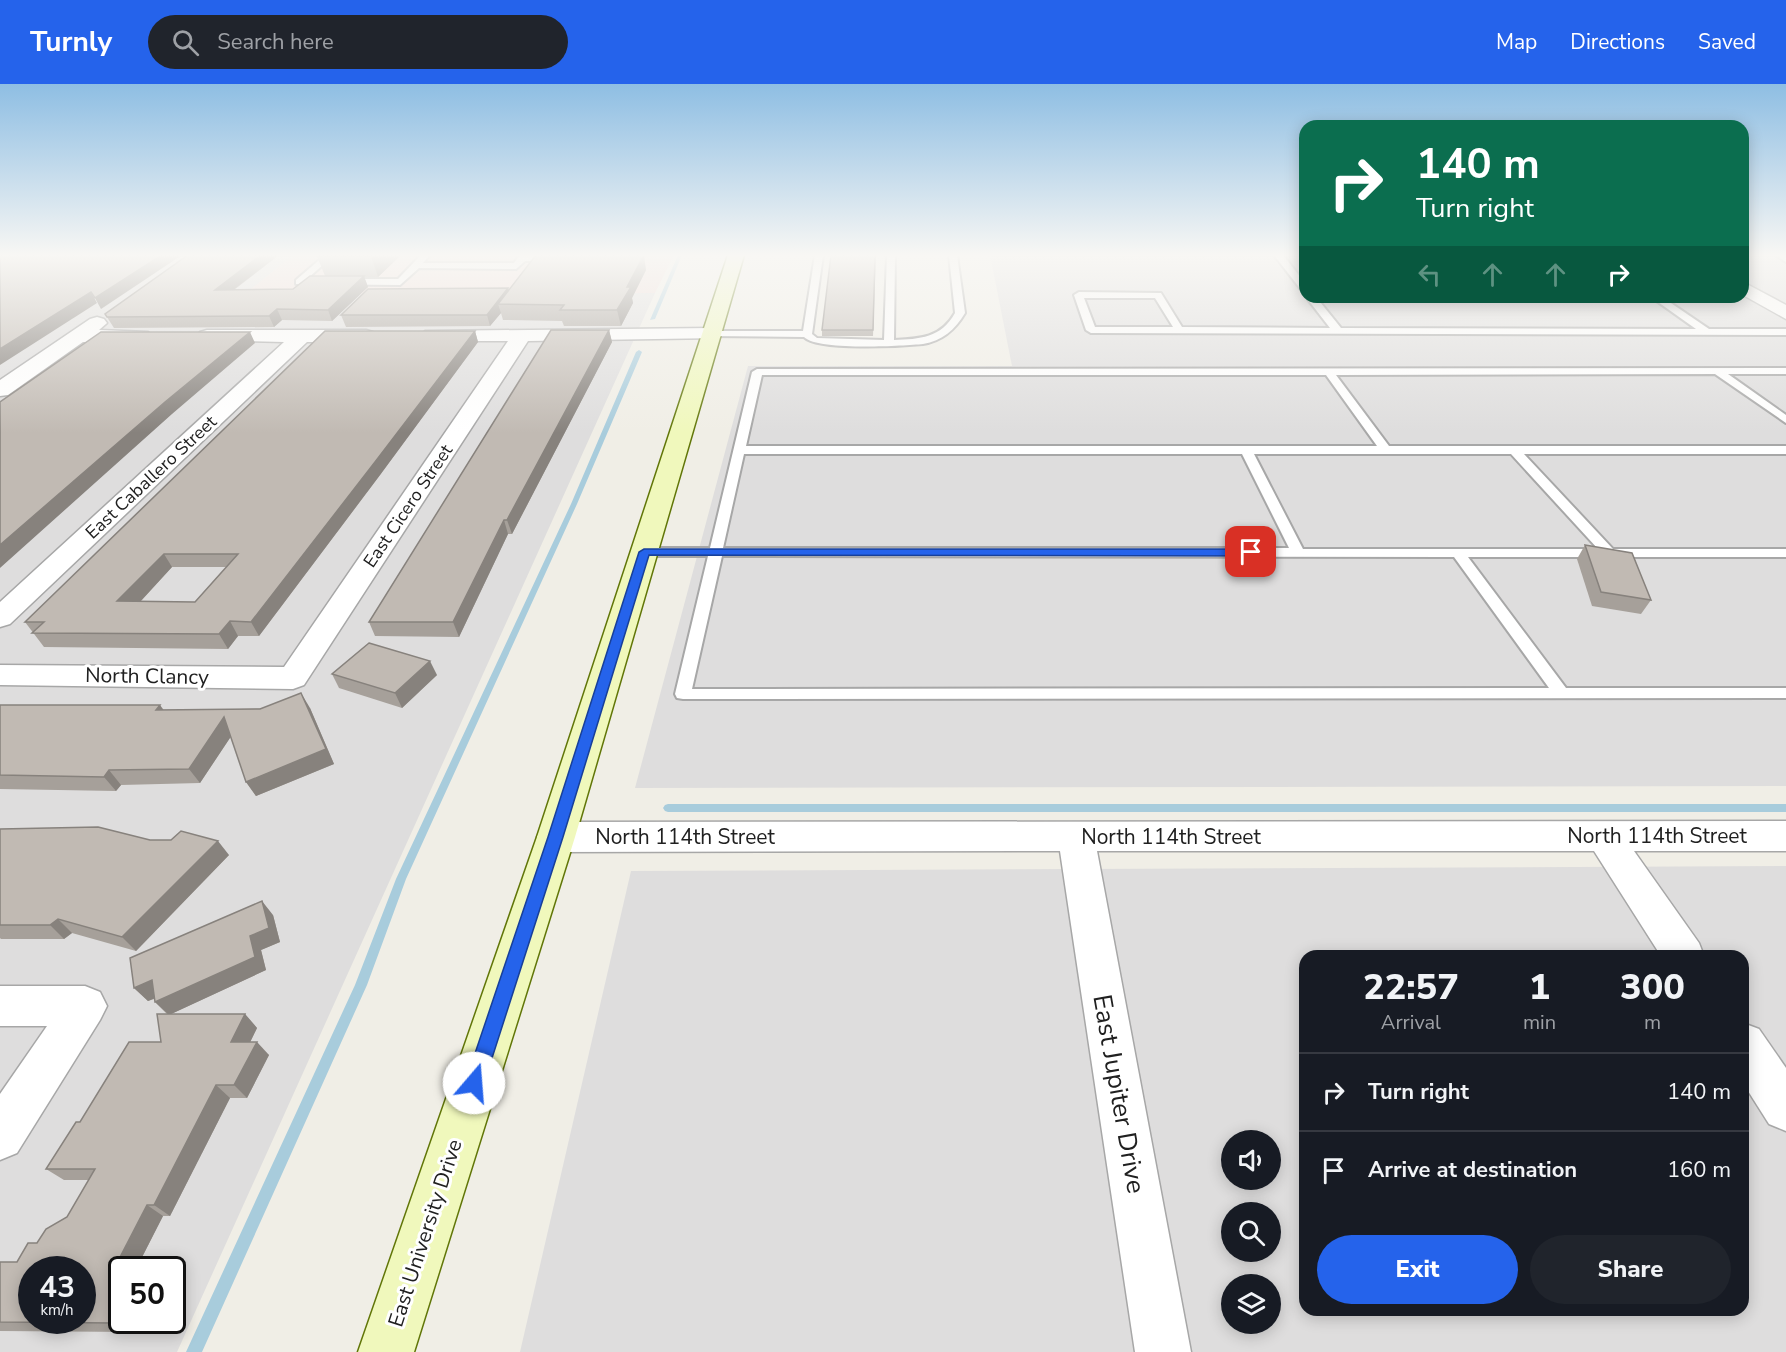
<!DOCTYPE html>
<html lang="en">
<head>
<meta charset="utf-8">
<style>
  :root { --surface:#171b24; --page:#20242c; --text:#f1f3f6; --muted:#9ea1a6; --line:#363941; --accent:#2563eb }
  body { margin:0; font-family:"Nunito Sans",sans-serif; background:var(--page); color:var(--text); height:100vh; display:flex; flex-direction:column; font-size:22px; white-space:nowrap }
  * { box-sizing:border-box; margin:0 }
  p { font-size:20px; color:var(--muted) }
  .icon { flex:none; width:33px; height:33px; fill:none; stroke:currentColor; stroke-width:2; stroke-linecap:round; stroke-linejoin:round }
  .map { position:relative; flex:1; overflow:hidden }
  .sheet { position:absolute; left:1299px; top:866px; width:450px; height:366px; display:flex; flex-direction:column; background:var(--surface); border-radius:18px; box-shadow:0 3px 15px #0003 }
  .sheet>* { flex:none }
  .top-card { position:absolute; left:1299px; top:36px; width:450px; height:183px; border-radius:18px; box-shadow:0 3px 15px #0003; background:#0b6e4f; color:#fff; overflow:hidden }
  .fabs { position:absolute; left:1221px; top:1046px; display:grid; gap:12px }
  .fabs a { display:grid; place-items:center; width:60px; height:60px; border-radius:50%; background:var(--surface); box-shadow:0 3px 15px #0003; font-size:30px }
  .speed { position:absolute; left:18px; top:1172px; display:flex; gap:12px; font-size:30px; font-weight:700; text-align:center }
  .speed>* { display:grid; place-content:center; width:78px; height:78px; border-radius:50%; background:var(--surface); box-shadow:0 3px 15px #0003; line-height:1 }
  .speed small { font-size:15px; font-weight:400 }
  .speed .limit { border:3px solid #111; border-radius:9px; background:#fff; color:#111 }
  .pin { position:absolute; display:grid; place-items:center; width:51px; height:51px; color:#fff; margin:-26px; border-radius:12px; box-shadow:0 3px 9px #0006 }
  .me { position:absolute; width:66px; margin:-33px; rotate:18deg; stroke-linejoin:round; filter:drop-shadow(0 0 4px #0008) }
  .turn { display:flex; align-items:center; gap:21px; height:126px; padding:0 18px; font-size:27px }
  .turn .icon { width:78px; height:78px; stroke-width:2.5 }
  .turn b { display:block; font-size:42px; line-height:51px }
  .lanes { display:flex; align-items:center; height:57px; padding:0 18px; background:#0003; justify-content:center; gap:30px; direction:ltr }
  .lanes .off { opacity:.35 }
  .eta { display:flex; justify-content:space-evenly; align-items:center; height:102px; text-align:center }
  .eta b { font-size:36px; font-weight:800; line-height:42px }
  .button { display:flex; gap:12px; margin-top:auto; padding:12px 18px }
  .button a { flex:1; height:69px; border-radius:36px; background:var(--accent); color:#fff; font-size:24px; font-weight:800; line-height:69px; text-align:center }
  .button a+a { background:var(--page); color:var(--text) }
  ul { padding:0; list-style:none }
  li { display:flex; align-items:center; gap:18px; height:78px; padding:0 18px; border-top:2px solid var(--line) }
  li div { flex:1 }
  li b { display:block; font-size:22px }
  li em { font-style:normal }
  header { display:flex; align-items:center; gap:36px; box-sizing:border-box; height:84px; padding:0 30px; background:var(--accent); color:#fff }
  header strong { font-size:28px }
  nav { display:flex; gap:33px; margin-inline-start:auto; font-size:21px }
  .search { width:420px; height:54px; background:var(--page); display:flex; align-items:center; gap:15px; box-sizing:border-box; padding:0 21px; border-radius:33px; color:var(--muted); font-size:22px }
  .map>svg:first-child { display:block }
  .residential { fill:#dedddd; fill-rule:evenodd }
  .commercial { fill:#f0dad6 }
  .lines { fill:none; stroke-linecap:round; stroke-linejoin:round }
  .stream { fill:#a8ccdc; fill-rule:evenodd }
  .lane-casing { stroke:#a7a7a7; stroke-width:4 }
  .street-casing { stroke:#a7a7a7; stroke-width:3 }
  .secondary-casing { stroke:#617608; stroke-width:3 }
  .lane { fill:#fff; fill-rule:evenodd }
  .street { fill:#fff; fill-rule:evenodd }
  .secondary { fill:#f0f8bc; fill-rule:evenodd }
  .wall { fill:#a6a09a; fill-rule:evenodd }
  .shaded-wall { fill:#87827d }
  .building { fill:#c1bab3; stroke:#87827d; stroke-width:1.5; fill-rule:evenodd }
  .route { fill:#2563eb; stroke:#184099; stroke-width:1.5 }
  .labels { text-anchor:middle; dominant-baseline:central; stroke-width:6; stroke-linejoin:round; paint-order:stroke }
  .far-street-label { font-size:18px; fill:#202020; stroke:#fff }
  .street-label { font-size:21px; fill:#202020; stroke:#fff }
  .near-street-label { font-size:26px; fill:#202020; stroke:#fff }
</style>
</head>
<body>
<header>
<strong>Turnly</strong>
<div class="search"><svg class="icon" aria-label="search" viewBox="0 0 24 24"><circle cx="10" cy="10" r="6"/><path d="M15 15l6 6"/></svg>Search here</div>
<nav><a>Map</a><a>Directions</a><a>Saved</a></nav>
</header>
<div class="map">
<svg width="1786" height="1268" viewBox="0 0 1786 1268">
  <rect width="100%" height="100%" fill="#f0eee6"/>
  <g class="residential">
    <path d="M0,171H293L246,210L655,209L177,1268H0ZM32,1185H82V1236H32ZM122,1185H172V1236H122Z"/>
    <path d="M990,171H1305V213H1743V171H1786V702L635,704L748,282H1012Z"/>
    <path d="M1786,782V1268H520L631,787ZM1305,872H1743V1226H1305ZM1232,1056H1270V1095H1232ZM1232,1128H1270V1167H1232ZM1232,1200H1270V1239H1232Z"/>
  </g>
  <path class="commercial" d="M293,171H674L655,209L245,210Z"/>
  <g class="lines">
    <g class="stream">
      <path d="M678,171H682L655,235L650,236Z"/>
      <path d="M639,266L642,268L577,420L406,795L367,901L202,1268H186L355,901L396,795L571,420L636,268Z"/>
      <path d="M668,720H1786V728H668L665,727L663,724L665,721Z"/>
    </g>
    <g class="lane-casing">
      <g id="lane">
        <path d="M325,171H334L307,195H398L421,171H430L423,179H514L520,171H556L560,174L556,177H525L516,185L419,184L400,201L296,200V196Z"/>
        <path d="M815,171H823L812,250L817,254L884,256L887,171H895L894,256C920,255 941,254 955,229L949,171H957L965,229C955,246 942,257 923,260C901,262 818,267 804,253L709,252V248L712,247H803Z"/>
        <path d="M1274,171H1283L1305,199V208L1302,207Z"/>
        <path d="M1776,171H1786V178Z"/>
        <path d="M1079,208L1161,209L1182,243L1330,244L1306,213H1316L1341,244L1696,245L1651,213H1662L1709,245H1786V251L1091,249L1086,246L1074,211ZM1084,214H1155L1173,243H1095Z"/>
        <path d="M1786,284V290H1728L1786,331V339L1715,290L1336,291L1389,362H1786V370H1524L1613,465H1786V473H1468L1566,604H1786V614L683,615L677,614L675,610L708,472H644L637,468L644,464H710L752,288L757,285ZM762,291H1326L1377,362H746ZM744,370H1242L1289,464H723ZM1254,370H1511L1598,465H1303ZM722,472L1454,473L1549,604L692,605Z"/>
      </g>
    </g>
    <g class="street-casing">
      <g id="street">
        <path d="M1743,198L1786,221V235L1743,211Z"/>
        <path d="M97,233L104,235L107,239L99,246L148,248L151,252L148,256L141,258H83L8,311L0,312V296L90,235Z"/>
        <path d="M712,244L719,246L722,250L719,254L528,257L304,601L293,605L0,601V581L284,583L508,257H432L425,255L422,251L425,247Z"/>
        <path d="M207,246H366L373,248L376,252L373,256L366,258H307L10,540L0,543V518L284,258L200,256L197,252L200,248Z"/>
        <path d="M1786,737V767H1634L1699,859L1704,872H1661L1594,767H1097L1191,1268H1135L1060,767L556,768L543,763L537,753L543,743L556,738Z"/>
        <path d="M0,902H85L100,908L107,922L100,936L17,1069L0,1076V1010L47,942H0Z"/>
        <path d="M1743,939L1759,945L1786,984V1047L1769,1040L1743,999Z"/>
      </g>
    </g>
    <g class="secondary-casing">
      <path id="secondary" d="M728,171H744L575,753L414,1268H358L537,753Z"/>
    </g>
    <use href="#lane" class="lane"/>
    <use href="#street" class="street"/>
    <use href="#secondary" class="secondary"/>
  </g>
  <g class="wall">
    <path d="M188,171H279L234,206L293,205L325,192L317,172L318,171L400,172L378,193H364L368,203L332,237L282,236L274,243L114,244L105,230Z"/>
    <path d="M876,171L873,252H822V246Z"/>
    <path d="M646,186L632,214L633,219L621,242H564L562,237L503,236L501,229L490,242L346,243L341,231L508,204L509,206Z"/>
    <path d="M609,246L612,258L512,450H508L459,553L375,552L369,538Z"/>
    <path d="M475,247L478,258L380,391L259,552H238L228,565L44,563L25,538ZM172,483H226L195,518H140Z"/>
    <path d="M1585,461L1651,516L1641,530L1592,522L1577,475Z"/>
    <path d="M332,590L437,591L402,624L339,604Z"/>
    <path d="M0,621L164,626L310,624L334,680L256,712L246,698L231,652L200,699L121,701L116,707L0,705Z"/>
    <path d="M0,745L150,756L229,771L136,867L72,849L64,855H1L0,854Z"/>
    <path d="M273,831L280,858L261,866L266,886L171,930H245L257,944L250,958L269,971L247,1014H230L170,1132H163L139,1179L122,1236H138L132,1248L0,1247V1178H17L67,1133L89,1096H64L46,1085L80,1038L161,958L167,930L155,918L154,915L148,917L134,904Z"/>
  </g>
  <g class="shaded-wall">
    <path d="M162,171H182L101,225L95,214Z"/>
    <path d="M261,171H279L220,216L215,206Z"/>
    <path d="M372,171H400V172L378,193L371,172Z"/>
    <path d="M644,171L646,186L632,214L633,219L621,242L617,226L627,203Z"/>
    <path d="M364,192L368,203L332,237L328,226Z"/>
    <path d="M508,204L511,215L498,220L501,229L490,242L487,231Z"/>
    <path d="M91,208L97,219L0,281V265Z"/>
    <path d="M277,225L282,236L274,243L269,232Z"/>
    <path d="M609,246L612,258L512,450L507,436Z"/>
    <path d="M475,247L478,258L380,391L259,552L251,538Z"/>
    <path d="M250,248L255,259L172,330L0,484V461L165,318Z"/>
    <path d="M504,436L508,450L459,553L453,538Z"/>
    <path d="M164,470L172,483L127,532L117,517Z"/>
    <path d="M230,537L238,552L228,565L219,550Z"/>
    <path d="M430,577L437,591L402,624L395,609Z"/>
    <path d="M301,609L310,624L334,680L256,712L246,698Z"/>
    <path d="M160,621L171,636L156,626Z"/>
    <path d="M224,633L234,648L200,699L189,685Z"/>
    <path d="M109,686L121,701L116,707L104,693Z"/>
    <path d="M218,757L229,771L136,867L122,853Z"/>
    <path d="M262,817L273,831L280,858L261,866L266,886L169,931L155,918L250,852Z"/>
    <path d="M58,835L72,849L64,855L50,841Z"/>
    <path d="M152,896L165,910L148,917L134,904Z"/>
    <path d="M245,930L257,944L244,971L231,958Z"/>
    <path d="M257,958L269,971L247,1014L234,1001Z"/>
    <path d="M216,1001L230,1014L170,1132L154,1121Z"/>
    <path d="M147,1121L163,1132L136,1185L117,1179Z"/>
    <path d="M144,1179L155,1185H141Z"/>
    <path d="M122,1224V1236H138L132,1248L114,1239Z"/>
  </g>
  <g class="building">
    <path d="M0,171H162L95,214L91,208L0,265Z"/>
    <path d="M188,171H261L215,206L293,205L310,192H364L328,226L277,225L269,232L107,233L105,230Z"/>
    <path d="M318,171H372L371,172H317Z"/>
    <path d="M536,171H644L627,203H631L617,226H560L564,221L498,220Z"/>
    <path d="M831,171H875L873,246H822Z"/>
    <path d="M508,204L487,231H341L368,205Z"/>
    <path d="M551,246H609L507,436H504L453,538H369Z"/>
    <path d="M325,247H475L375,378L251,538L230,537L219,550L32,549L44,538H25ZM164,470H238L195,518L117,517Z"/>
    <path d="M101,248H250L165,318L0,461V318Z"/>
    <path d="M1585,461L1632,469L1651,516L1601,508Z"/>
    <path d="M369,559L430,577L395,609L332,590Z"/>
    <path d="M301,609L326,665L246,698L224,633L189,685L109,686L104,693L0,691V621H160L156,626L260,625Z"/>
    <path d="M98,743L150,756H171L181,747L218,757L122,853L58,835L50,841H0V745Z"/>
    <path d="M262,817L269,844L250,852L255,873L155,918L152,896L134,904L130,874Z"/>
    <path d="M157,930H245L231,958H257L234,1001H216L154,1121H147L117,1179H144L141,1185H122V1224L114,1239L0,1238V1178H17L28,1159H37L46,1145L67,1133L95,1085H46L76,1038H80L129,958H161ZM32,1185H82V1236H32Z"/>
  </g>
  <linearGradient id="sky" x2="0" y2="1"><stop stop-color="#8ebee3"/><stop offset="0.49" stop-color="#f8f7f4"/><stop offset="1" stop-color="#f8f7f4" stop-opacity="0"/></linearGradient>
  <rect width="1786" height="349" fill="url(#sky)"/>
  <path class="route" d="M644,465H1251L1257,468L1251,472L649,471L563,753L484,999L481,1006L474,1008L468,1006L465,999L548,753L639,468Z"/>
  <g class="labels">
    <g class="far-street-label">
      <text transform="translate(151 393) rotate(-43)">East Caballero Street</text>
      <text transform="translate(408 422) rotate(-56)">East Cicero Street</text>
    </g>
    <g class="street-label">
      <text transform="translate(147 592) rotate(1)">North Clancy</text>
      <text x="1657" y="752">North 114th Street</text>
      <text x="685" y="753">North 114th Street</text>
      <text x="1171" y="753">North 114th Street</text>
      <text transform="translate(425 1149) rotate(-72)">East University Drive</text>
    </g>
    <g class="near-street-label">
      <text transform="translate(1119 1010) rotate(80)">East Jupiter Drive</text>
    </g>
  </g>
</svg>
<div class="fabs">
<a><svg class="icon" aria-label="sound" viewBox="0 0 24 24"><path d="M4 9h4l5-4v14l-5-4H4zM17 9q2 3 0 6"/></svg></a>
<a><svg class="icon" aria-label="search" viewBox="0 0 24 24"><circle cx="10" cy="10" r="6"/><path d="M15 15l6 6"/></svg></a>
<a><svg class="icon" aria-label="layers" viewBox="0 0 24 24"><path d="M12 4l9 5-9 5-9-5zM3 14l9 5 9-5"/></svg></a>
</div>
<div class="speed"><div>43<small>km/h</small></div><div class="limit">50</div></div>
<div class="pin" style="left:1251px;top:468px;background:#d93025"><svg class="icon" aria-label="arrive" viewBox="0 0 24 24"><path d="M6 21V4h12l-3 4 3 4H6"/></svg></div>
<svg class="me" style="left:474px;top:999px" viewBox="-20 -20 40 40"><circle r="19" fill="#fff"/><path d="M0-13L10 11 0 6-10 11z" fill="#2563eb"/></svg>
<div class="top-card">
<div class="turn"><svg class="icon" aria-label="right" viewBox="0 0 24 24"><path d="M7 20v-9h11M14 6l5 5-5 5"/></svg><div><b>140 m</b>Turn right</div></div>
<div class="lanes"><svg class="icon off" aria-label="left" viewBox="0 0 24 24"><path d="M17 20v-9H6M10 6l-5 5 5 5"/></svg><svg class="icon off" aria-label="ahead" viewBox="0 0 24 24"><path d="M12 20V5M6 11l6-6 6 6"/></svg><svg class="icon off" aria-label="ahead" viewBox="0 0 24 24"><path d="M12 20V5M6 11l6-6 6 6"/></svg><svg class="icon" aria-label="right" viewBox="0 0 24 24"><path d="M7 20v-9h11M14 6l5 5-5 5"/></svg></div>
</div>
<section class="sheet">
<div class="eta">
<div><b>22:57</b><p>Arrival</p></div>
<div><b>1</b><p>min</p></div>
<div><b>300</b><p>m</p></div>
</div>
<ul>
<li><svg class="icon" aria-label="right" viewBox="0 0 24 24"><path d="M7 20v-9h11M14 6l5 5-5 5"/></svg><div><b>Turn right</b></div><em>140 m</em></li>
<li><svg class="icon" aria-label="arrive" viewBox="0 0 24 24"><path d="M6 21V4h12l-3 4 3 4H6"/></svg><div><b>Arrive at destination</b></div><em>160 m</em></li>
</ul>
<div class="button"><a>Exit</a><a>Share</a></div>
</section>
</div>
</body>
</html>
